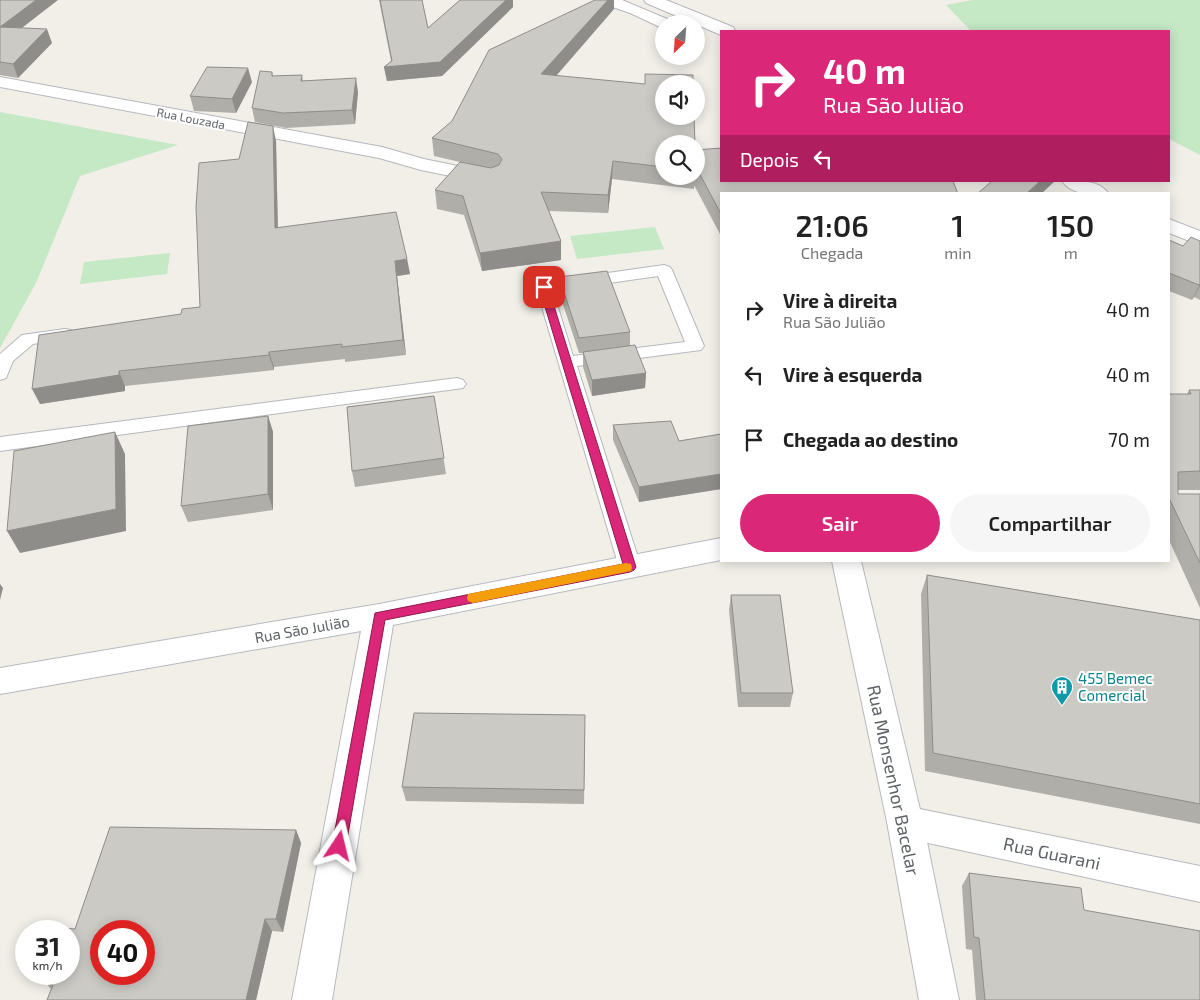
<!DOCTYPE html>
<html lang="pt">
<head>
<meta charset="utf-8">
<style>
  :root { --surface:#fff; --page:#f6f6f6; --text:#222; --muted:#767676; --accent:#db2777 }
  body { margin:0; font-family:"Exo 2",sans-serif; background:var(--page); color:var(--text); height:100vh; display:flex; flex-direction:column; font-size:19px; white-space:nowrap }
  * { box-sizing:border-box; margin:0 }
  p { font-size:16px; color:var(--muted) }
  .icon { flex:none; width:28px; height:28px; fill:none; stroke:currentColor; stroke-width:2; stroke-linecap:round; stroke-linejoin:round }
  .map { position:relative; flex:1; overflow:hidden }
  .panel { position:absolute; left:720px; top:192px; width:450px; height:370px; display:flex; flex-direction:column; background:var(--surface); border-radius:0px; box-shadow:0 2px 12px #0003 }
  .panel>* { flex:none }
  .hud { position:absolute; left:720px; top:30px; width:450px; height:152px; border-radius:0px; box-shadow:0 2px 12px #0003; background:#db2777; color:#fff; overflow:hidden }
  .needle { width:32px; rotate:205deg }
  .buttons { position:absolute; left:655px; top:15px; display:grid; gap:10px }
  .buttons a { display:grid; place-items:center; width:50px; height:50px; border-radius:50%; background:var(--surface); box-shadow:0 2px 12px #0003; font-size:25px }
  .speed { position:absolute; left:15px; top:920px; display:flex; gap:10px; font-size:25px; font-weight:700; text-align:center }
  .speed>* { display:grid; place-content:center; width:65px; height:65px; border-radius:50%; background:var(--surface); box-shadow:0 2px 12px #0003; line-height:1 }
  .speed small { font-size:12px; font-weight:400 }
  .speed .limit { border:8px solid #d22; background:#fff; color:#111 }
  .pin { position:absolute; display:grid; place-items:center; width:42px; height:42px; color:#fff; margin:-21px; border-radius:10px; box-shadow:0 2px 8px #0006 }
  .me { position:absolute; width:55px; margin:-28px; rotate:10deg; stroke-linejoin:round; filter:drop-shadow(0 0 4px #0008) }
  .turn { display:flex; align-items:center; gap:18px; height:105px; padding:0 20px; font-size:22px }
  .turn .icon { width:65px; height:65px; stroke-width:2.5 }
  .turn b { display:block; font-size:35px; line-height:42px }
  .then { display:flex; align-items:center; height:48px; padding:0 20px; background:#0003; gap:10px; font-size:19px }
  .eta { display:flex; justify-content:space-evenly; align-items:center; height:85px; text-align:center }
  .eta b { font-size:30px; font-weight:600; line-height:35px }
  .cta { display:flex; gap:10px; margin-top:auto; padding:10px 20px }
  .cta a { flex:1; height:58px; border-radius:30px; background:var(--accent); color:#fff; font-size:20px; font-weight:600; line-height:58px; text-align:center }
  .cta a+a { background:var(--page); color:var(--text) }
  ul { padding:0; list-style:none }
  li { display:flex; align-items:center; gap:15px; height:65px; padding:0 20px }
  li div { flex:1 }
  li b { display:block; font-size:19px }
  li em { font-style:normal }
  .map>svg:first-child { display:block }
  .green { fill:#c5e8c5 }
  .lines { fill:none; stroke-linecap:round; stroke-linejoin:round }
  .lane-casing { stroke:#b5b8bc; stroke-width:2 }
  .street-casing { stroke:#b5b8bc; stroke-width:2 }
  .secondary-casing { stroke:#b6babf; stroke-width:2 }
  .lane { fill:#fff; fill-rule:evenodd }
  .street { fill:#fff; fill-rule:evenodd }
  .secondary { fill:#fff; fill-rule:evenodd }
  .wall { fill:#afaea9 }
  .shaded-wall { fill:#8f8d8a }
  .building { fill:#cccac5; stroke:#8f8d8a; fill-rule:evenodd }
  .route { fill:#db2777; stroke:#8e194d }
  .slow { fill:#f59e0b }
  .labels { text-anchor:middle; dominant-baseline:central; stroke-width:4; stroke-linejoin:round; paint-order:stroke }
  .far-street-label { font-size:12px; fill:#5f6368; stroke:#fff }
  .street-label { font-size:15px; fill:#5f6368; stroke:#fff }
  .culture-label { font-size:15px; fill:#0d838f; stroke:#fff; text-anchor:start }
  .near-street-label { font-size:18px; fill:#5f6368; stroke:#fff }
</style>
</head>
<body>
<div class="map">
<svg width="1200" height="1000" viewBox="0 0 1200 1000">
  <rect width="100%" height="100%" fill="#f1efe8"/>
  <g class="green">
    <path d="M973,0H1200V155L1169,139V31H971L946,5Z"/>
    <path d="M0,112L178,145L80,176L36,283L0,348Z"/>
    <path d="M655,227L664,249L577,259L570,236Z"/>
    <path d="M170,253L167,274L80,284L84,262Z"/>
  </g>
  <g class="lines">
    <g class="lane-casing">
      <g id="lane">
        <path d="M664,265L670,267L672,270L704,346L701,350L577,366L641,567L637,573L630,575L623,573L619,567L536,287L538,284L544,282ZM658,276L685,342L573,356L553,291Z"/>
        <path d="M65,329L71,330L74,334L71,338L33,344L13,361L6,378L0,380V354L22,335Z"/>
        <path d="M457,378L463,380L466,384L463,388L0,451V437Z"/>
      </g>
    </g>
    <g class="street-casing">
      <g id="street">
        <path d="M599,0H622L672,21L674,24H664V28L660,27L630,13L601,3Z"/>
        <path d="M644,0H666L733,27L735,31H721V35L646,3Z"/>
        <path d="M0,77L382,147L424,159L496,174L499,178L496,182L489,184L421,170L379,158L0,87Z"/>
        <path d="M1062,181C1078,181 1099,179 1109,194C1093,194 1072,196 1062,181Z"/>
        <path d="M1169,219L1200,231V245L1169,233Z"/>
        <path d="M905,806L1200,866V902L905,838L893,834L887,822L893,810Z"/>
      </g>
    </g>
    <g class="secondary-casing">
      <g id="secondary">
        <path d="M721,538V560L393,625L332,1000H292L361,631L0,694V668L379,604Z"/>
        <path d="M832,561H861L923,822L959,1000H919L887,822Z"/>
      </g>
    </g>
    <use href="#lane" class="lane"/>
    <use href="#street" class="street"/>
    <use href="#secondary" class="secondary"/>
  </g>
  <g class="wall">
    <path d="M0,0L21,28L52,43L18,78L0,75V76Z"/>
    <path d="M379,0H422L428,28L460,0H513V7L442,76L387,81L384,67L391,61Z"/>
    <path d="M595,0H614V9L556,76L664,144V176H696V150L721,194V236L694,185V189L612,179L608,213L549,211L561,241V260L482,271L464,215L437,209L435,190L460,162L434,156L432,138Z"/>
    <path d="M272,72L273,76L302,75L303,81L358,92L355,124L286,128L255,122L252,108Z"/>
    <path d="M252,82L236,113L194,111L190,96Z"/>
    <path d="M276,141L278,227L407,259L410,274L397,276L406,355L345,362V359L274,367V370L125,386V391L40,404L181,314L200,307Z"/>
    <path d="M1169,240L1183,246L1200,241V300L1194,297L1192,300L1169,291Z"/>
    <path d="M559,277L630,332V346L646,373L645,388L592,396L583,367V353H579L559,292Z"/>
    <path d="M1189,390H1200V490H1178V494H1200V608L1169,540V394H1187Z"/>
    <path d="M434,396L446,474L355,487L352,471Z"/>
    <path d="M268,416L273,432V510L188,522L181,506Z"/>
    <path d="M613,425L679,441L721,434V489L639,502L613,440Z"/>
    <path d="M927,575L1200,620V824L925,771L921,594Z"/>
    <path d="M731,595L793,693L790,707H738L729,610Z"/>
    <path d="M585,730L584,804L406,801L402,787Z"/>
    <path d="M296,830L301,843L283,932L272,931L256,1000H47L51,989L45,982L75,929Z"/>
    <path d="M969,873L1084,910L1200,1000H976L972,950L966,949L962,886Z"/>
  </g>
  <g class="shaded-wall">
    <path d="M36,0H58L5,41L0,27Z"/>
    <path d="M506,0H513V7L442,76L387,81L384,67Z"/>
    <path d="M608,0H614V9L542,92L541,74Z"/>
    <path d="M47,29L52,43L18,78L13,64Z"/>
    <path d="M248,68L252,82L236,113L232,99Z"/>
    <path d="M356,78L358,92L355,124L352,110Z"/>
    <path d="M273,126L276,141L278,243L275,228Z"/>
    <path d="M613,161L612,179L608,213V195Z"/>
    <path d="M1040,181H1055L1041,194H1026Z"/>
    <path d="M561,241V260L482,271L480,253Z"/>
    <path d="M407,259L410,274L397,276L406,355L403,340L395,261Z"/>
    <path d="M1200,284V286L1194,297L1192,300Z"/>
    <path d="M269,352L274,367V370L269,355Z"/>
    <path d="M119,371L125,386V391L40,404L32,389Z"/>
    <path d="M646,373L645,388L592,396V380Z"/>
    <path d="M268,416L273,432V510L268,494Z"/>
    <path d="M115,432L125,454L126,531L20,553L7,531Z"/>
    <path d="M721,474V489L639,502V487Z"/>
    <path d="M0,584L3,588L0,600Z"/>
    <path d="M296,830L301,843L283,932L276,919Z"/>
    <path d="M265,919L272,931L256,1000H246Z"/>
  </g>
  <g class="building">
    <path d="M0,0H36L0,27Z"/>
    <path d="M380,0H422L428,28L460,0H506L440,62L384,67L392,61Z"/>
    <path d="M595,0H608L541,74L645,84V74L693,75V84H664V116H694L695,144H664V167L613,161L608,195L541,192L561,241L480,253L463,196L435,190L460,162L491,168L499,165L502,159L498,154L432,138L452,121L489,50Z"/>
    <path d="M0,27L47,29L13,64L0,62Z"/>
    <path d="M207,67L248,68L232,99L190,96Z"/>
    <path d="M260,71L272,72V76L302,75L301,81L356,78L352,110L283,113L252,108Z"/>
    <path d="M248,122L273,126L275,228L396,212L407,259L395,261L403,340L342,347V344L269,352V355L119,371V375L32,389L39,335L181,314L182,309L200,307L196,207L199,163L239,159Z"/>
    <path d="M721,148V181H953L958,194H721V214L696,167V150Z"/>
    <path d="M992,181H1040L1026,194H977Z"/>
    <path d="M1191,237L1200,241V284L1199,285L1169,273V240L1183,246Z"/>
    <path d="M607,271L630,332L579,338L559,277Z"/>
    <path d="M635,345L646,373L592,380L583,352Z"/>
    <path d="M1189,390H1200V471L1178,472V494H1200V563L1169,498V394H1191Z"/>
    <path d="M434,396L444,458L352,471L347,407Z"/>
    <path d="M268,416V494L181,506L188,426Z"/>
    <path d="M671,421L679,441L721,434V474L639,487L613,425Z"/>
    <path d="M115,432L116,509L7,531L14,451Z"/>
    <path d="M927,575L1200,620V804L933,753Z"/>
    <path d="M731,595H780L793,693H741Z"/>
    <path d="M414,713L585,715L584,790L402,787Z"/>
    <path d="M110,827L296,830L276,919H265L246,1000H47L53,985L45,982L48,974H69V931H63L64,928L75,929ZM101,931H144V974H101Z"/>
    <path d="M969,873L1081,888L1084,910L1200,931V1000H985L979,938L974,937Z"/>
  </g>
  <path class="route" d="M544,284L548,287L636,567L634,570L630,572L385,620L346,846L344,851L339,853L334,851L332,846L375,613L623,564L539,287Z"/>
  <path class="slow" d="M626,563L631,564L632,568L631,571L626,572L473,603L468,601L467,598L468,594L473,593Z"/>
  <defs>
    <g id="building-pin" transform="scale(1.125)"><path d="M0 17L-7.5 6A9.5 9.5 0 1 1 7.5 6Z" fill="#0f9aa8" stroke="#fff"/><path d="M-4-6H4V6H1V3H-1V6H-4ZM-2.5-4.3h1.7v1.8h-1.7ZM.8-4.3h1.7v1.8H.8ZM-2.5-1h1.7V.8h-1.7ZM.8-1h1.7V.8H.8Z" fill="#fff"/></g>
  </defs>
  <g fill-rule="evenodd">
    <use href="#building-pin" x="1062" y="687"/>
  </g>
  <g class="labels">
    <g class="far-street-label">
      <text transform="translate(191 118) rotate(11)">Rua Louzada</text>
    </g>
    <g class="street-label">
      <text transform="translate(302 629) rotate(-10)">Rua São Julião</text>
    </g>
    <g class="culture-label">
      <text x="1078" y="678">455 Bemec<tspan x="1078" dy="17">Comercial</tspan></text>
    </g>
    <g class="near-street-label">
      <text transform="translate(894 780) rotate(78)">Rua Monsenhor Bacelar</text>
      <text transform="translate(1052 853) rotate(12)">Rua Guarani</text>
    </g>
  </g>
</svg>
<div class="buttons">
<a><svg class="needle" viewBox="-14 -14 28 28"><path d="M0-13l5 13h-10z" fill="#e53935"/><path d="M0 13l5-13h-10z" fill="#767676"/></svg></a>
<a><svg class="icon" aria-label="sound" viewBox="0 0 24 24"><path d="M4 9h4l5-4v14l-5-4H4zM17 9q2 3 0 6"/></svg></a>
<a><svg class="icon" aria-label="search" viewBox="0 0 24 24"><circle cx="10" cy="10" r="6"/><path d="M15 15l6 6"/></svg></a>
</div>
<div class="speed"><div>31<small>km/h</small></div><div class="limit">40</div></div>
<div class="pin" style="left:544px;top:287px;background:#d93025"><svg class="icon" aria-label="arrive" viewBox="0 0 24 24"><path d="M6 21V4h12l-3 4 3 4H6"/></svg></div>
<svg class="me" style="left:339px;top:846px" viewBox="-20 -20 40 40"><path d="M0-17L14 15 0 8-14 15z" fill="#db2777" stroke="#fff" stroke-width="4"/></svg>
<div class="hud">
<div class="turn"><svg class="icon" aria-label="right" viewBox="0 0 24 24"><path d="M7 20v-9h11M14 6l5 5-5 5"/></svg><div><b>40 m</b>Rua São Julião</div></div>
<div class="then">Depois<svg class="icon" aria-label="left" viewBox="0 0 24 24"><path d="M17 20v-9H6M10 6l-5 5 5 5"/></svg></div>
</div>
<section class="panel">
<div class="eta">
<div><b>21:06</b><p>Chegada</p></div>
<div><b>1</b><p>min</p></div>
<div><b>150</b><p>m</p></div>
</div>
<ul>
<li><svg class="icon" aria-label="right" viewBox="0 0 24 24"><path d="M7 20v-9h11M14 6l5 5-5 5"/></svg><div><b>Vire à direita</b><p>Rua São Julião</p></div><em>40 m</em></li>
<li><svg class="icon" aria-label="left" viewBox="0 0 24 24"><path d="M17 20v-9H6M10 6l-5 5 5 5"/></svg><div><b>Vire à esquerda</b></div><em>40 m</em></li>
<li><svg class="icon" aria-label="arrive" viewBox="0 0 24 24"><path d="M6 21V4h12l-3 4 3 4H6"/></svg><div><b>Chegada ao destino</b></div><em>70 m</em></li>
</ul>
<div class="cta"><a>Sair</a><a>Compartilhar</a></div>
</section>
</div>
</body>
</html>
